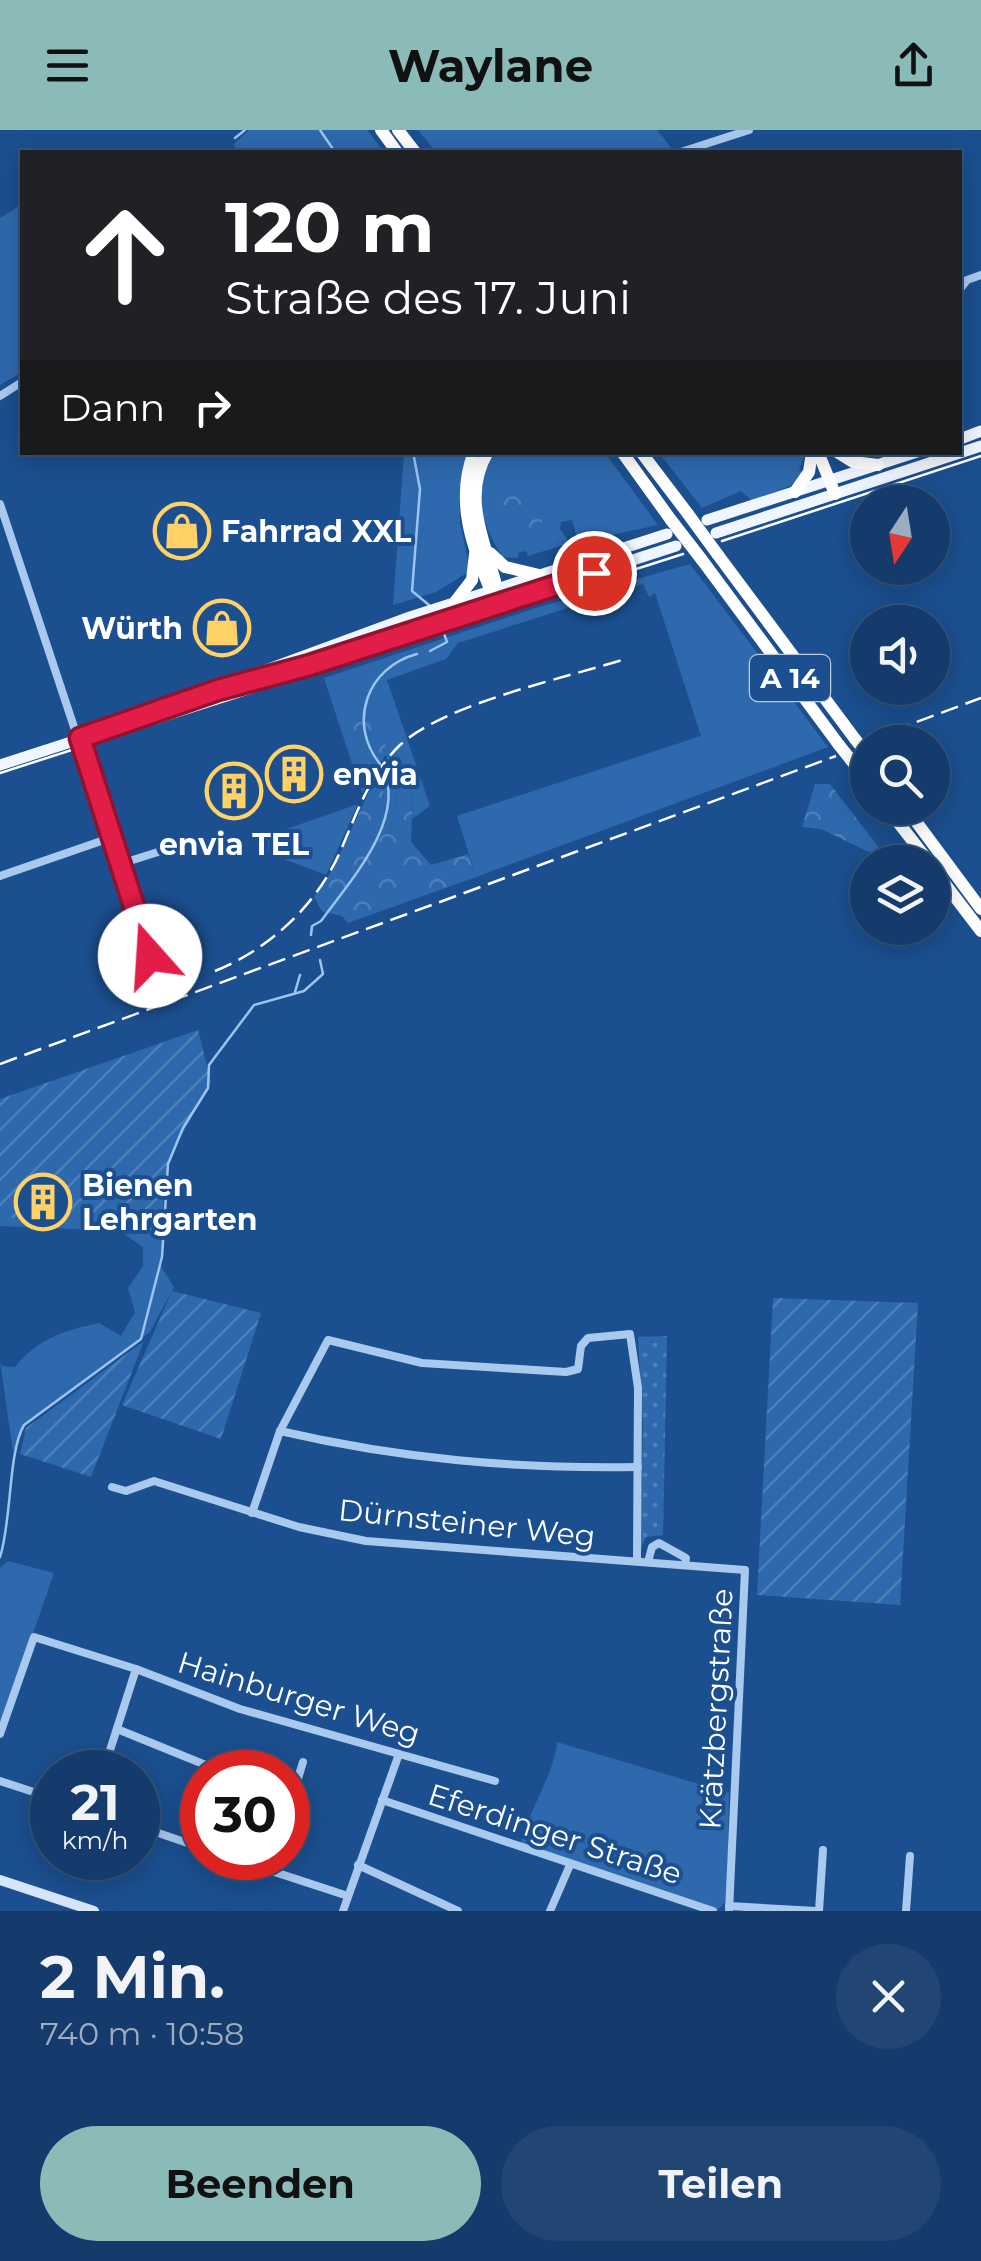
<!DOCTYPE html>
<html lang="de">
<head>
<meta charset="utf-8">
<style>
  :root { --surface:#143b6b; --page:#214673; --text:#f1f3f6; --muted:#9dadc1; --line:#33557e; --accent:#8bbbb9 }
  body { margin:0; font-family:Montserrat,sans-serif; background:var(--page); color:var(--text); height:100vh; display:flex; flex-direction:column; font-size:38px; white-space:nowrap }
  * { box-sizing:border-box; margin:0 }
  p { font-size:32px; color:var(--muted) }
  .icon { flex:none; width:55px; height:55px; fill:none; stroke:currentColor; stroke-width:2; stroke-linecap:round; stroke-linejoin:round }
  .map { position:relative; height:1781px; overflow:hidden }
  .sheet { display:flex; flex-direction:column; background:var(--surface); flex:1 }
  .sheet>* { flex:none }
  .banner { position:absolute; left:20px; top:20px; width:942px; height:305px; border-radius:0px; box-shadow:0 5px 25px #0003,0 0 0 2px var(--line); background:#202124; color:#fff; overflow:hidden }
  .needle { width:65px; rotate:192deg }
  .fabs { position:absolute; left:850px; top:355px; display:grid; gap:20px }
  .fabs a { display:grid; place-items:center; width:100px; height:100px; border-radius:50%; background:var(--surface); box-shadow:0 5px 25px #0003,0 0 0 2px var(--line); font-size:50px }
  .speed { position:absolute; left:30px; top:1620px; display:flex; gap:20px; font-size:50px; font-weight:700; text-align:center }
  .speed>* { display:grid; place-content:center; width:130px; height:130px; border-radius:50%; background:var(--surface); box-shadow:0 5px 25px #0003,0 0 0 2px var(--line); line-height:1 }
  .speed small { font-size:25px; font-weight:400 }
  .speed .limit { border:15px solid #d22; background:#fff; color:#111 }
  .pin { position:absolute; display:grid; place-items:center; width:85px; height:85px; color:#fff; margin:-42px; border:5px solid #fff; border-radius:50%; box-shadow:0 2px 10px #0007 }
  .me { position:absolute; width:110px; margin:-55px; rotate:341deg; stroke-linejoin:round; filter:drop-shadow(0 0 8px #0008) }
  .turn { display:flex; align-items:center; gap:35px; height:210px; padding:0 40px; font-size:45px }
  .turn .icon { width:130px; height:130px; stroke-width:2.5 }
  .turn b { display:block; font-size:70px; line-height:85px }
  .then { display:flex; align-items:center; height:95px; padding:0 40px; background:#0003; gap:20px; font-size:38px }
  .round { display:grid; place-items:center; flex:none; width:105px; height:105px; border-radius:52px; background:var(--page) }
  .summary { display:flex; align-items:center; justify-content:space-between; height:170px; padding:0 40px }
  h1 { font-size:60px; font-weight:700; line-height:75px }
  .button { display:flex; gap:20px; margin-top:auto; padding:20px 40px }
  .button a { flex:1; height:115px; border-radius:60px; background:var(--accent); color:#111; font-size:40px; font-weight:700; line-height:115px; text-align:center }
  .button a+a { background:var(--page); color:var(--text) }
  header { display:flex; justify-content:space-between; align-items:center; height:130px; padding:0 40px; background:var(--accent); color:#111; font-size:45px; font-weight:700 }
  .map>svg:first-child { display:block }
  .grass { fill:#2e69ad }
  .forest { fill:url(#forest-crowns) }
  .park { fill:url(#park-dots) }
  .garden { fill:url(#garden-furrows) }
  .lines { fill:none; stroke-linecap:round; stroke-linejoin:round }
  .stream { stroke:#9cc4f0; stroke-width:2.5 }
  .minor { stroke:#a9c9ee; stroke-width:8 }
  .secondary { stroke:#d6e6fa; stroke-width:10 }
  .primary { stroke:#f0f6ff; stroke-width:11 }
  .motorway { stroke:#fff; stroke-width:12 }
  .tram { stroke:#fff; stroke-width:2.5 }
  .rail { stroke:#fff; stroke-width:2.5; stroke-dasharray:18 8; stroke-linecap:butt }
  .motorway-bridge { stroke:#fff; stroke-width:12 }
  .route-casing { stroke:#92132f; stroke-width:25 }
  .route { stroke:#e11d48; stroke-width:18 }
  .labels { text-anchor:middle; dominant-baseline:central; stroke-width:8; stroke-linejoin:round; paint-order:stroke }
  .shield { fill:#1b4f8f; stroke:#bbcadd; stroke-width:2.5 }
  .shield-label { font-size:28px; font-weight:bold; fill:#fff }
  .poi-label { font-size:30px; font-weight:bold; fill:#fff; stroke:#1b4f8f; text-anchor:start }
  .street-label { font-size:30px; fill:#fff; stroke:#1b4f8f }
</style>
</head>
<body>
<header><svg class="icon" aria-label="menu" viewBox="0 0 24 24"><path d="M4 6h16M4 12h16M4 18h16"/></svg>Waylane<svg class="icon" aria-label="share" viewBox="0 0 24 24"><path d="M12 15V3M7 8l5-5 5 5M5 13v7h14v-7"/></svg></header>
<div class="map">
<svg width="981" height="1781" viewBox="0 0 981 1781">
  <defs>
    <pattern id="forest-crowns" width="20" height="18" patternUnits="userSpaceOnUse" patternTransform="scale(2.5)"><rect width="20" height="18" fill="#2e69ad"/><path d="M2 6a3 3 0 1 1 6 0M12 15a3 3 0 1 1 6 0" fill="none" stroke="#4d80b9"/></pattern>
    <pattern id="park-dots" width="8" height="8" patternUnits="userSpaceOnUse" patternTransform="scale(2.5)"><rect width="8" height="8" fill="#2e69ad"/><path d="M2 2h.1M6 6h.1" fill="none" stroke="#4d80b9" stroke-width="1.8" stroke-linecap="round"/></pattern>
    <pattern id="garden-furrows" width="10" height="10" patternUnits="userSpaceOnUse" patternTransform="scale(2.5)"><rect width="10" height="10" fill="#2e69ad"/><path d="M-1 1l2-2M0 10L10 0M9 11l2-2" fill="none" stroke="#4d80b9"/></pattern>
  </defs>
  <rect width="100%" height="100%" fill="#1b4f8f"/>
  <g class="grass">
    <path d="M249,0H367L384,22H239L233,15Z"/>
    <path d="M418,0H657L673,20L436,22Z"/>
    <path d="M22,74V242L0,255V88Z"/>
    <path d="M404,323H469L459,364L460,392L470,441L436,462L393,475Z"/>
    <path d="M496,323H605L658,395L578,412L572,390L561,392L560,399L570,413L528,426L526,421L518,423V428L503,427C481,396 470,355 496,323Z"/>
    <path d="M659,323H805L799,340L804,343L792,355L752,371L741,361L702,378Z"/>
    <path d="M690,434L828,617L476,747L457,686L701,606L655,463L649,467L643,454L458,513L446,529L387,550L430,676L412,689L413,660L396,652L397,671L389,704L384,705L383,658L376,652L389,633L384,620L385,596L337,588L324,548L539,477Z"/>
    <path d="M358,674L326,745L270,724L264,707Z"/>
    <path d="M54,1085L115,1094L164,1109L160,1135L174,1157L150,1202L24,1295L13,1322L0,1231L2,1236L15,1237C39,1208 63,1201 99,1193L121,1206L135,1182L128,1158L143,1136V1117L120,1101L0,1096V1087L53,1092Z"/>
    <path d="M8,1431L54,1443L0,1599V1438Z"/>
    <path d="M557,1612L729,1663L727,1770L718,1780L520,1715C529,1679 554,1645 557,1612Z"/>
  </g>
  <g class="forest">
    <path d="M507,334L519,342L542,391L541,399L522,407C505,390 495,362 495,338Z"/>
    <path d="M337,588L385,595L386,624L362,663Z"/>
    <path d="M409,647L413,660L411,712L431,735L468,724L476,747L348,793L342,786L323,782L314,767L333,739L373,653L383,658L385,704H389L397,671L396,652Z"/>
    <path d="M815,654H830L890,732L821,699L802,697Z"/>
  </g>
  <path class="park" d="M667,1206L663,1405L646,1407L639,1423L643,1299L638,1207Z"/>
  <g class="garden">
    <path d="M198,900L211,952L171,1025L163,1065L164,1109L115,1094L55,1085L53,1092L0,1087V969Z"/>
    <path d="M172,1161L261,1183L221,1309L122,1275Z"/>
    <path d="M773,1168L918,1173L900,1475L757,1465Z"/>
    <path d="M144,1211L91,1347L20,1324L26,1298Z"/>
  </g>
  <g class="lines">
    <g class="stream">
      <path d="M320,0L335,22"/>
      <path d="M235,8L245,0"/>
      <path d="M413,322L420,359L412,461L429,475"/>
      <path d="M430,521L447,512L442,498"/>
      <path d="M380,634C347,593 367,537 417,524"/>
      <path d="M311,805L312,796L321,791C349,752 407,690 383,638"/>
      <path d="M295,862L300,845"/>
      <path d="M0,1427C12,1390 8,1322 24,1295L141,1209L162,1127L168,1034L183,998L208,958L209,935L254,875L304,861L323,844L320,830"/>
    </g>
    <g class="minor">
      <path d="M681,22L749,0"/>
      <path d="M960,159L967,150L981,145"/>
      <path d="M0,266L22,252"/>
      <path d="M0,374L150,826"/>
      <path d="M120,734L199,709"/>
      <path d="M0,746L110,708"/>
      <path d="M280,1301C401,1329 515,1339 638,1337"/>
      <path d="M112,1357L126,1361L154,1351L299,1397L366,1411L745,1440L729,1781"/>
      <path d="M252,1383L280,1301L328,1210L422,1233L566,1242L578,1239L581,1216L588,1208L630,1204L638,1258L637,1431"/>
      <path d="M648,1432L652,1417L659,1413L686,1428L685,1435"/>
      <path d="M117,1599L223,1642"/>
      <path d="M0,1604L34,1507L136,1539"/>
      <path d="M103,1642L136,1539L240,1579L495,1651"/>
      <path d="M0,1651L52,1668"/>
      <path d="M382,1670L713,1781"/>
      <path d="M288,1681L303,1632"/>
      <path d="M138,1696L202,1718"/>
      <path d="M232,1728L348,1766"/>
      <path d="M358,1735L458,1781"/>
      <path d="M729,1776L816,1781"/>
      <path d="M343,1781L399,1624"/>
      <path d="M550,1781L570,1735"/>
      <path d="M819,1781L823,1720"/>
      <path d="M906,1781L910,1726"/>
    </g>
    <path class="secondary" d="M0,1750L94,1781"/>
    <g class="primary">
      <path d="M960,309L981,301"/>
      <path d="M707,390L917,322"/>
      <path d="M716,403L981,316"/>
      <path d="M236,551L410,487L667,404"/>
      <path d="M0,635L676,416"/>
    </g>
    <g class="motorway">
      <path d="M381,0L397,22"/>
      <path d="M398,0L415,22"/>
      <path d="M474,322C453,376 476,424 496,474"/>
      <path d="M488,322C462,365 483,407 495,451"/>
      <path d="M622,322L671,390"/>
      <path d="M641,322L688,384"/>
      <path d="M818,322L835,364"/>
      <path d="M837,322L853,332L878,335"/>
      <path d="M795,362L809,342L812,322"/>
      <path d="M490,423L505,437L539,445"/>
      <path d="M718,425L855,609"/>
      <path d="M702,430L839,615"/>
      <path d="M455,472L472,450L475,424"/>
      <path d="M851,630L868,652"/>
      <path d="M887,678L929,732"/>
      <path d="M906,678L981,779"/>
      <path d="M932,737L981,801"/>
    </g>
    <g class="tram">
      <path d="M722,411L981,326"/>
      <path d="M0,643L683,424"/>
    </g>
    <g class="rail">
      <path d="M868,610L981,568"/>
      <path d="M215,841C269,819 316,776 340,722C357,683 369,645 400,615C445,574 561,549 622,530"/>
      <path d="M0,934L836,626"/>
    </g>
    <g class="motorway-bridge">
      <path d="M688,384L718,425"/>
      <path d="M671,390L702,430"/>
      <path d="M855,609L867,624"/>
      <path d="M839,615L851,630"/>
    </g>
  </g>
  <g class="lines">
    <g class="route-casing">
      <path id="route" d="M150,826L80,608L218,560L310,535L594,443"/>
    </g>
    <use href="#route" class="route"/>
  </g>
  <defs>
    <g id="shop-ring" transform="scale(2.875)"><circle r="9.5" fill="#1b4f8f" stroke="#ffd166" stroke-width="1.5"/><path d="M-5-2.5h2.3a2.7 3.5 0 0 1 5.4 0H5L5.5 6h-11ZM-1.5-2.5h3a1.5 2.3 0 0 0-3 0Z" fill="#ffd166"/></g>
    <g id="building-ring" transform="scale(2.875)"><circle r="9.5" fill="#1b4f8f" stroke="#ffd166" stroke-width="1.5"/><path d="M-4-6H4V6H1V3H-1V6H-4ZM-2.5-4.3h1.7v1.8h-1.7ZM.8-4.3h1.7v1.8H.8ZM-2.5-1h1.7V.8h-1.7ZM.8-1h1.7V.8H.8Z" fill="#ffd166"/></g>
  </defs>
  <g fill-rule="evenodd">
    <use href="#shop-ring" x="182" y="401"/>
    <use href="#shop-ring" x="222" y="498"/>
    <use href="#building-ring" x="294" y="644"/>
    <use href="#building-ring" x="234" y="661"/>
    <use href="#building-ring" x="43" y="1072"/>
  </g>
  <g class="labels">
    <rect class="shield" x="750" y="525" width="80" height="46" rx="8"/>
    <g class="shield-label">
      <text x="790" y="548">A 14</text>
    </g>
    <g class="poi-label">
      <text x="221" y="401">Fahrrad XXL</text>
      <text x="183" y="498" text-anchor="end">Würth</text>
      <text x="333" y="644">envia</text>
      <text x="234" y="714" text-anchor="middle">envia TEL</text>
      <text x="82" y="1055">Bienen<tspan x="82" dy="34">Lehrgarten</tspan></text>
    </g>
    <g class="street-label">
      <text transform="translate(467 1393) rotate(6)">Dürnsteiner Weg</text>
      <text transform="translate(299 1568) rotate(17)">Hainburger Weg</text>
      <text transform="translate(716 1579) rotate(-87)">Krätzbergstraße</text>
      <text transform="translate(555 1704) rotate(18)">Eferdinger Straße</text>
    </g>
  </g>
</svg>
<div class="fabs">
<a><svg class="needle" viewBox="-14 -14 28 28"><path d="M0-13l5 13h-10z" fill="#e53935"/><path d="M0 13l5-13h-10z" fill="#9dadc1"/></svg></a>
<a><svg class="icon" aria-label="sound" viewBox="0 0 24 24"><path d="M4 9h4l5-4v14l-5-4H4zM17 9q2 3 0 6"/></svg></a>
<a><svg class="icon" aria-label="search" viewBox="0 0 24 24"><circle cx="10" cy="10" r="6"/><path d="M15 15l6 6"/></svg></a>
<a><svg class="icon" aria-label="layers" viewBox="0 0 24 24"><path d="M12 4l9 5-9 5-9-5zM3 14l9 5 9-5"/></svg></a>
</div>
<div class="speed"><div>21<small>km/h</small></div><div class="limit">30</div></div>
<div class="pin" style="left:594px;top:443px;background:#d93025"><svg class="icon" aria-label="arrive" viewBox="0 0 24 24"><path d="M6 21V4h12l-3 4 3 4H6"/></svg></div>
<svg class="me" style="left:150px;top:826px" viewBox="-20 -20 40 40"><circle r="19" fill="#fff"/><path d="M0-13L10 11 0 6-10 11z" fill="#e11d48"/></svg>
<div class="banner">
<div class="turn"><svg class="icon" aria-label="ahead" viewBox="0 0 24 24"><path d="M12 20V5M6 11l6-6 6 6"/></svg><div><b>120 m</b>Straße des 17. Juni</div></div>
<div class="then">Dann<svg class="icon" aria-label="right" viewBox="0 0 24 24"><path d="M7 20v-9h11M14 6l5 5-5 5"/></svg></div>
</div>
</div>
<section class="sheet">
<div class="summary"><div><h1>2 Min.</h1><p>740 m · 10:58</p></div><a class="round"><svg class="icon" aria-label="close" viewBox="0 0 24 24"><path d="M6 6l12 12M18 6L6 18"/></svg></a></div>
<div class="button"><a>Beenden</a><a>Teilen</a></div>
</section>
</body>
</html>
